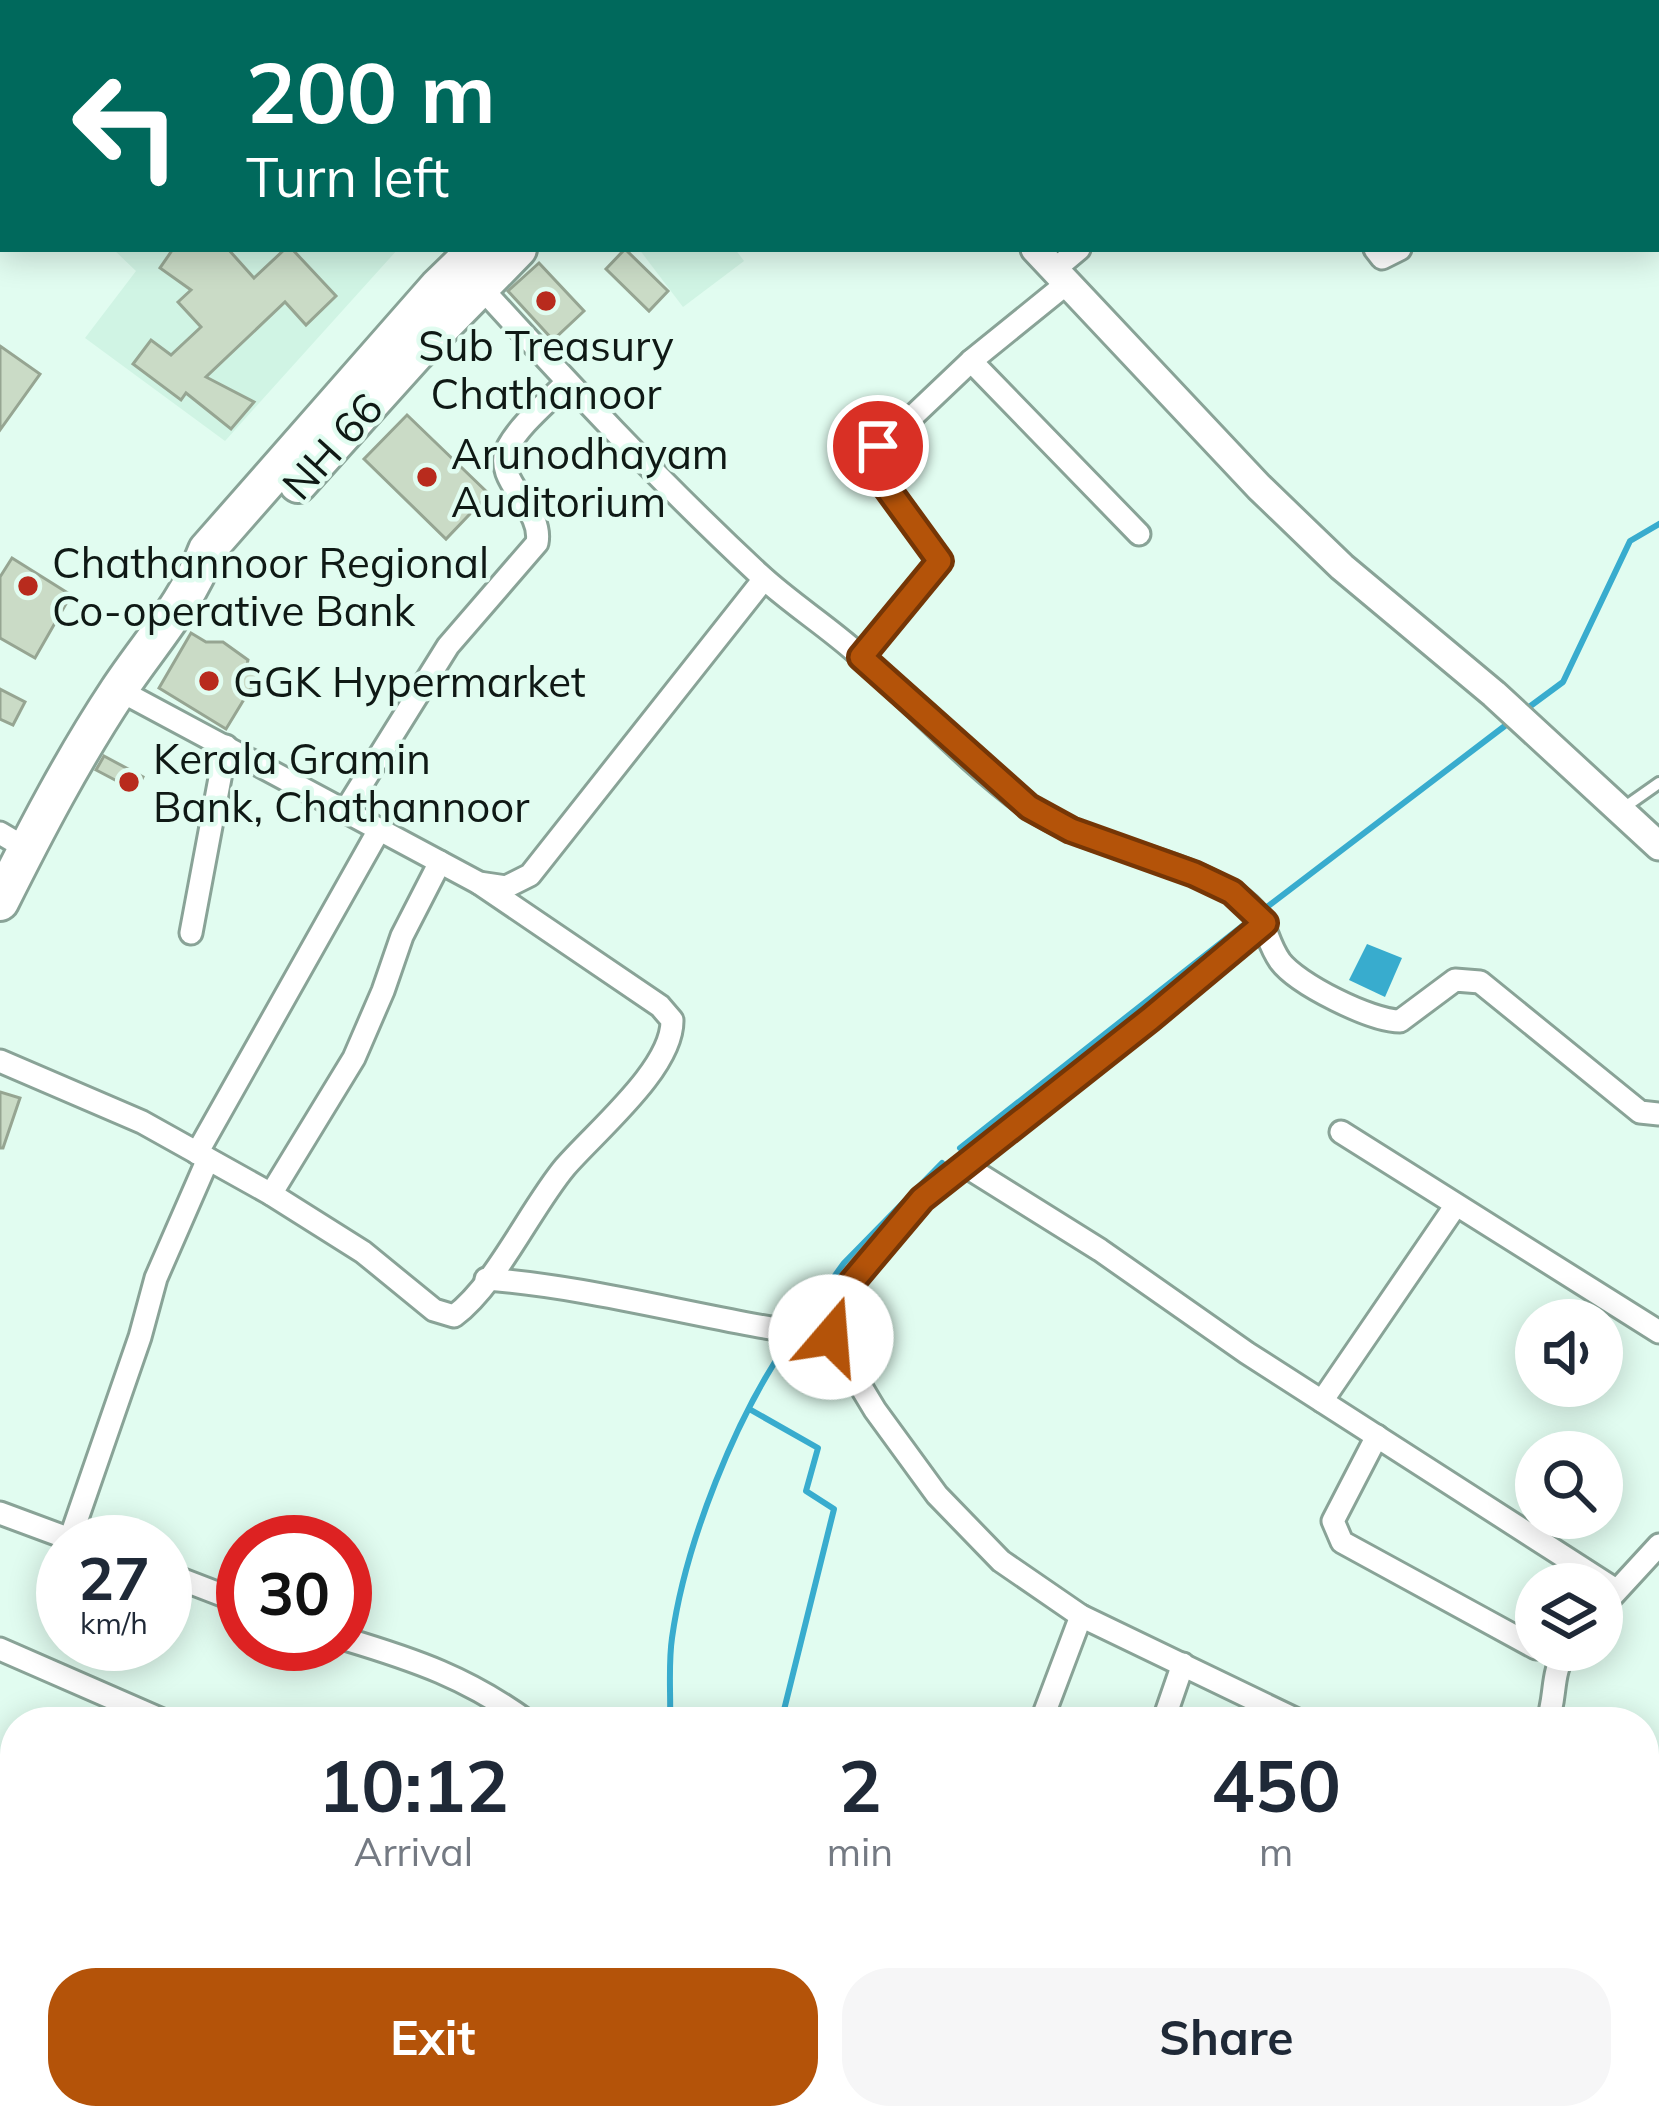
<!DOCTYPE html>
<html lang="en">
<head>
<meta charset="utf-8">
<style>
  :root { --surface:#fff; --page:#f6f6f7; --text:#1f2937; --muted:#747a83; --accent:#b45309 }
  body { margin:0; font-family:Mulish,sans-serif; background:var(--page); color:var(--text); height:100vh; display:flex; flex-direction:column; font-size:45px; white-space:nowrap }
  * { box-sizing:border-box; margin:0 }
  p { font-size:39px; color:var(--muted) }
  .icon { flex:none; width:66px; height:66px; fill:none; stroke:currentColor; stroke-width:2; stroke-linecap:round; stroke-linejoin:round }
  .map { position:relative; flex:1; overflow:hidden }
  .drawer { position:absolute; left:0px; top:1707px; width:1659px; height:423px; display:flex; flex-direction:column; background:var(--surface); border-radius:48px 48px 0 0; box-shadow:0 6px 30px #0003 }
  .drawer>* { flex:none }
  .banner { position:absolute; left:0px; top:0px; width:1659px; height:252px; box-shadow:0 6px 30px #0003; background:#00695c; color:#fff; overflow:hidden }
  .tools { position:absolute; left:1515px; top:1299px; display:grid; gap:24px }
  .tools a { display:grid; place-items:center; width:108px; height:108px; border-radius:50%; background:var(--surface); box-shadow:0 6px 30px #0003; font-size:60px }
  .speed { position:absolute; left:36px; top:1515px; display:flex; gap:24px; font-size:60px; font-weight:700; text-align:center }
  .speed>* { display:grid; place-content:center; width:156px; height:156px; border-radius:50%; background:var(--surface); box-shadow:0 6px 30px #0003; line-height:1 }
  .speed small { font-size:30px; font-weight:400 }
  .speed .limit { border:18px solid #d22; background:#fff; color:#111 }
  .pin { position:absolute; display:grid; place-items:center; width:102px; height:102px; color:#fff; margin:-51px; border:6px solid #fff; border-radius:50%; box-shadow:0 3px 12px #0007 }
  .me { position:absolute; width:132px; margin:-66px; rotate:18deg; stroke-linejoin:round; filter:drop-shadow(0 0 9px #0008) }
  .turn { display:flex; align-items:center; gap:42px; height:252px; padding:0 48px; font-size:54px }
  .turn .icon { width:156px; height:156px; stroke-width:2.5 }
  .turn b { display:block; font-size:84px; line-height:102px }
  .eta { display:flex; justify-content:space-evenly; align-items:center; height:204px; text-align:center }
  .eta b { font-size:72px; font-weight:700; line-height:84px }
  .cta { display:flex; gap:24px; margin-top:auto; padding:24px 48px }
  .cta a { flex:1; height:138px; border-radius:48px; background:var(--accent); color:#fff; font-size:48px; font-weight:700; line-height:138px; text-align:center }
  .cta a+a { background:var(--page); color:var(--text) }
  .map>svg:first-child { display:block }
  .built { fill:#d0f4e4 }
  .water { fill:#38acce }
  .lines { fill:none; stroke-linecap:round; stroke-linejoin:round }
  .stream { stroke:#38acce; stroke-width:6 }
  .building { fill:#cadbc6; stroke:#96a592; stroke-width:3 }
  .service-casing { stroke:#89a397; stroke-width:16 }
  .minor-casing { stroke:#89a397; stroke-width:27 }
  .tertiary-casing { stroke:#89a397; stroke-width:33 }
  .trunk-casing { stroke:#89a397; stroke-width:42 }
  .service { stroke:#fff; stroke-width:10 }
  .minor { stroke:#fff; stroke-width:21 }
  .tertiary { stroke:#fff; stroke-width:27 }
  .trunk { stroke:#fff; stroke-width:36 }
  .route-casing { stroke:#753606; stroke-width:30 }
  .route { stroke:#b45309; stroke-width:21 }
  .poi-dot { fill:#b82b1d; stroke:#e1fcf0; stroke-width:4.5 }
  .labels { text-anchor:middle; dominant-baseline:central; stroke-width:9; stroke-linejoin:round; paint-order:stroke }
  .poi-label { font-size:42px; fill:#0f1915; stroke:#e1fcf0; text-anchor:start }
  .street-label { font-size:42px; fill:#0f1915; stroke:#e1fcf0 }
</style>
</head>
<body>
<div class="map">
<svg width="1659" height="2128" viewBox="0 0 1659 2128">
  <rect width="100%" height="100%" fill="#e1fcf0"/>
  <g class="built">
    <path d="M113,249H398L225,441L85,338L136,271Z"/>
    <path d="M639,249H735L744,261L683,307Z"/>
  </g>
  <path class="water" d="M1367,944L1402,958L1385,997L1349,980Z"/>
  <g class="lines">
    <g class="stream">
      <path d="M1525,710L1563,682L1630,541L1659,524"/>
      <path d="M1267,907L1510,722"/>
      <path d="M960,1148L1246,923"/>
      <path d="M798,1327L844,1263L942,1163"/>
      <path d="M751,1410L818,1448L806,1491L834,1509L781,1722"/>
      <path d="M670,1722C671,1695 668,1665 672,1638C685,1544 736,1415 791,1338"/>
      <path d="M721,2115L723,2128"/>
      <path d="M559,2128L564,2115"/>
    </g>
  </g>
  <g class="building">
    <path d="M173,249H228L254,278L285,249H292L336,296L306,325L285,302L206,377L254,402L231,429L186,393L181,400L133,364L151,340L171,355L201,327L178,302L191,290L160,268Z"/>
    <path d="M625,249L668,291L649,311L606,269Z"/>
    <path d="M539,263L584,311L553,340L508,291Z"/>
    <path d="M0,346L40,374L0,430Z"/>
    <path d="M407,415L489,494L446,539L364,459Z"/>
    <path d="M12,558L71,595L35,658L0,638V577Z"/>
    <path d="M191,633L206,642H223L248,660L247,665L260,673L226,729L159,688Z"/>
    <path d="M0,689L25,702L13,725L0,719Z"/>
    <path d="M104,756L143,777L136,791L96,770Z"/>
    <path d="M0,1092L20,1098L3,1148H0Z"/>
  </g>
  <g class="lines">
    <g class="service-casing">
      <path id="service" d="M1622,809L1659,783"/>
    </g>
    <g class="minor-casing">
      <g id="minor">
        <path d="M84,3L86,0"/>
        <path d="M1478,3L1482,0"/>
        <path d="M1656,125L1659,124"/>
        <path d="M0,140L3,135"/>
        <path d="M1375,249L1382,258L1400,249"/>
        <path d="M1054,270L1079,249"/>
        <path d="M475,281C567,382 659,481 759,574C790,603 827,626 858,654C912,702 969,764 1027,806C1089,850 1172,853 1236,895C1270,917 1262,935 1280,961C1297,984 1371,1021 1400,1021L1455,980L1480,982L1640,1112L1659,1114"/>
        <path d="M971,361L1139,534"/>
        <path d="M861,657L940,561L876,473L872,455L971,361L1066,284"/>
        <path d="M119,690L479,883L506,887L530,875L764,579"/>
        <path d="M345,811L448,646L537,543C544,507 491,481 508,447C521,423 548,402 567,382"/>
        <path d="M0,833L27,849"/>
        <path d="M1265,923L1151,1019L922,1199L860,1269L831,1307L826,1321L831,1337L875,1410L937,1495L1001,1561L1081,1616L1301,1722"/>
        <path d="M191,933L226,746"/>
        <path d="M0,1061L142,1122L271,1194L363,1252L434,1310L454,1316C496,1285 530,1209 565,1167C596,1131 673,1068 672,1020L660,1006L479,883"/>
        <path d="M1341,1132L1659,1332"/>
        <path d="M197,1153L379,830"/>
        <path d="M964,1165L1100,1250L1247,1353L1616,1590"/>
        <path d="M271,1194L354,1058L383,991L402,936L440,862"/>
        <path d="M486,1279C602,1288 715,1323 831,1337"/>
        <path d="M1322,1401L1456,1205"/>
        <path d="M1377,1436L1333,1521L1342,1542L1536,1648"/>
        <path d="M0,1513L78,1542"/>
        <path d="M70,1539L140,1337L156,1278L208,1159"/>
        <path d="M165,1573L243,1603"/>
        <path d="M1602,1607L1659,1545"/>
        <path d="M345,1639C415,1660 468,1678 528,1722"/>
        <path d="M0,1649L167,1722"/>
        <path d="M1041,1722L1081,1616"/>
        <path d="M1163,1722L1183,1664"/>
        <path d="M1547,1722C1557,1697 1550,1672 1567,1650"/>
        <path d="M0,1974L15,1978"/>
        <path d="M0,2084L15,2088"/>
        <path d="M330,2115L340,2128"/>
        <path d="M836,2115L837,2128"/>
        <path d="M1035,2128L1038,2115"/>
        <path d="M1431,2128L1434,2115"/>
      </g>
    </g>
    <g class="tertiary-casing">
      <g id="tertiary">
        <path d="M287,0L290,3"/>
        <path d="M846,0L849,3"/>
        <path d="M1035,249L1259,487L1342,567L1494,694L1659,846"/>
      </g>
    </g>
    <g class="trunk-casing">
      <g id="trunk">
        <path d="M770,3L774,0"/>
        <path d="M810,3L814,0"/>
        <path d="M298,484L416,353L518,249"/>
        <path d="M0,902C36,830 73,759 118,691C149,644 187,604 207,550L438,287L477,249"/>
      </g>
    </g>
    <use href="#service" class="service"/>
    <use href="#minor" class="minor"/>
    <use href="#tertiary" class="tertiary"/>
    <use href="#trunk" class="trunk"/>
  </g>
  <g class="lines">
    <g class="route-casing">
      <path id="route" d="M831,1337L826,1322L831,1307L922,1199L1150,1019L1265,923L1232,892L1194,874L1071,830L1029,807L861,657L940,561L876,473L872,455L878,446"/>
    </g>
    <use href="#route" class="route"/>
  </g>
  <g class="poi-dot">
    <circle cx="546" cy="301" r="12"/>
    <circle cx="427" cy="477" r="12"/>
    <circle cx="28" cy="586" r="12"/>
    <circle cx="209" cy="681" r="12"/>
    <circle cx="129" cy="782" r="12"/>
  </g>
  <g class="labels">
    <g class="poi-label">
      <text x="546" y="345" text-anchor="middle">Sub Treasury<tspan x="546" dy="48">Chathanoor</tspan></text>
      <text x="451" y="453">Arunodhayam<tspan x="451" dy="48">Auditorium</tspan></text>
      <text x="52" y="562">Chathannoor Regional<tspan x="52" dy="48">Co-operative Bank</tspan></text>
      <text x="233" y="681">GGK Hypermarket</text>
      <text x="153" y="758">Kerala Gramin<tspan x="153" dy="48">Bank, Chathannoor</tspan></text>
    </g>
    <g class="street-label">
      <text transform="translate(332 446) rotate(-48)">NH 66</text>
    </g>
  </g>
</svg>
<div class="tools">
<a><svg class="icon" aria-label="sound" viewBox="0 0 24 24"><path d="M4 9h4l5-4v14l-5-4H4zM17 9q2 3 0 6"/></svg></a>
<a><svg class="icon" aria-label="search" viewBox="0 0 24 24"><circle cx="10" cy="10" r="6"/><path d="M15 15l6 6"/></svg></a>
<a><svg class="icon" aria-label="layers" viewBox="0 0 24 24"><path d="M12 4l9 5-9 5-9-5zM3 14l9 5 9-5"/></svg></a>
</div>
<div class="speed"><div>27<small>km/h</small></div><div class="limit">30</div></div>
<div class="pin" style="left:878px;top:446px;background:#d93025"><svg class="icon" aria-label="arrive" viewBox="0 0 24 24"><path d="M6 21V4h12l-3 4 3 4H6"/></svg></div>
<svg class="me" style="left:831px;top:1337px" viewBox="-20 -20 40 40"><circle r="19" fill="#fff"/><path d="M0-13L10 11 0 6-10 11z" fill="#b45309"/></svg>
<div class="banner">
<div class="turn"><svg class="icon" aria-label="left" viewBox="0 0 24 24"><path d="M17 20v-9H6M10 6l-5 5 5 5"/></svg><div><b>200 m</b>Turn left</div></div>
</div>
<section class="drawer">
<div class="eta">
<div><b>10:12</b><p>Arrival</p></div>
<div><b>2</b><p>min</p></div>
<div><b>450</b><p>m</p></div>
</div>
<div class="cta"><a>Exit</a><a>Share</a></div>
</section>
</div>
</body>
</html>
